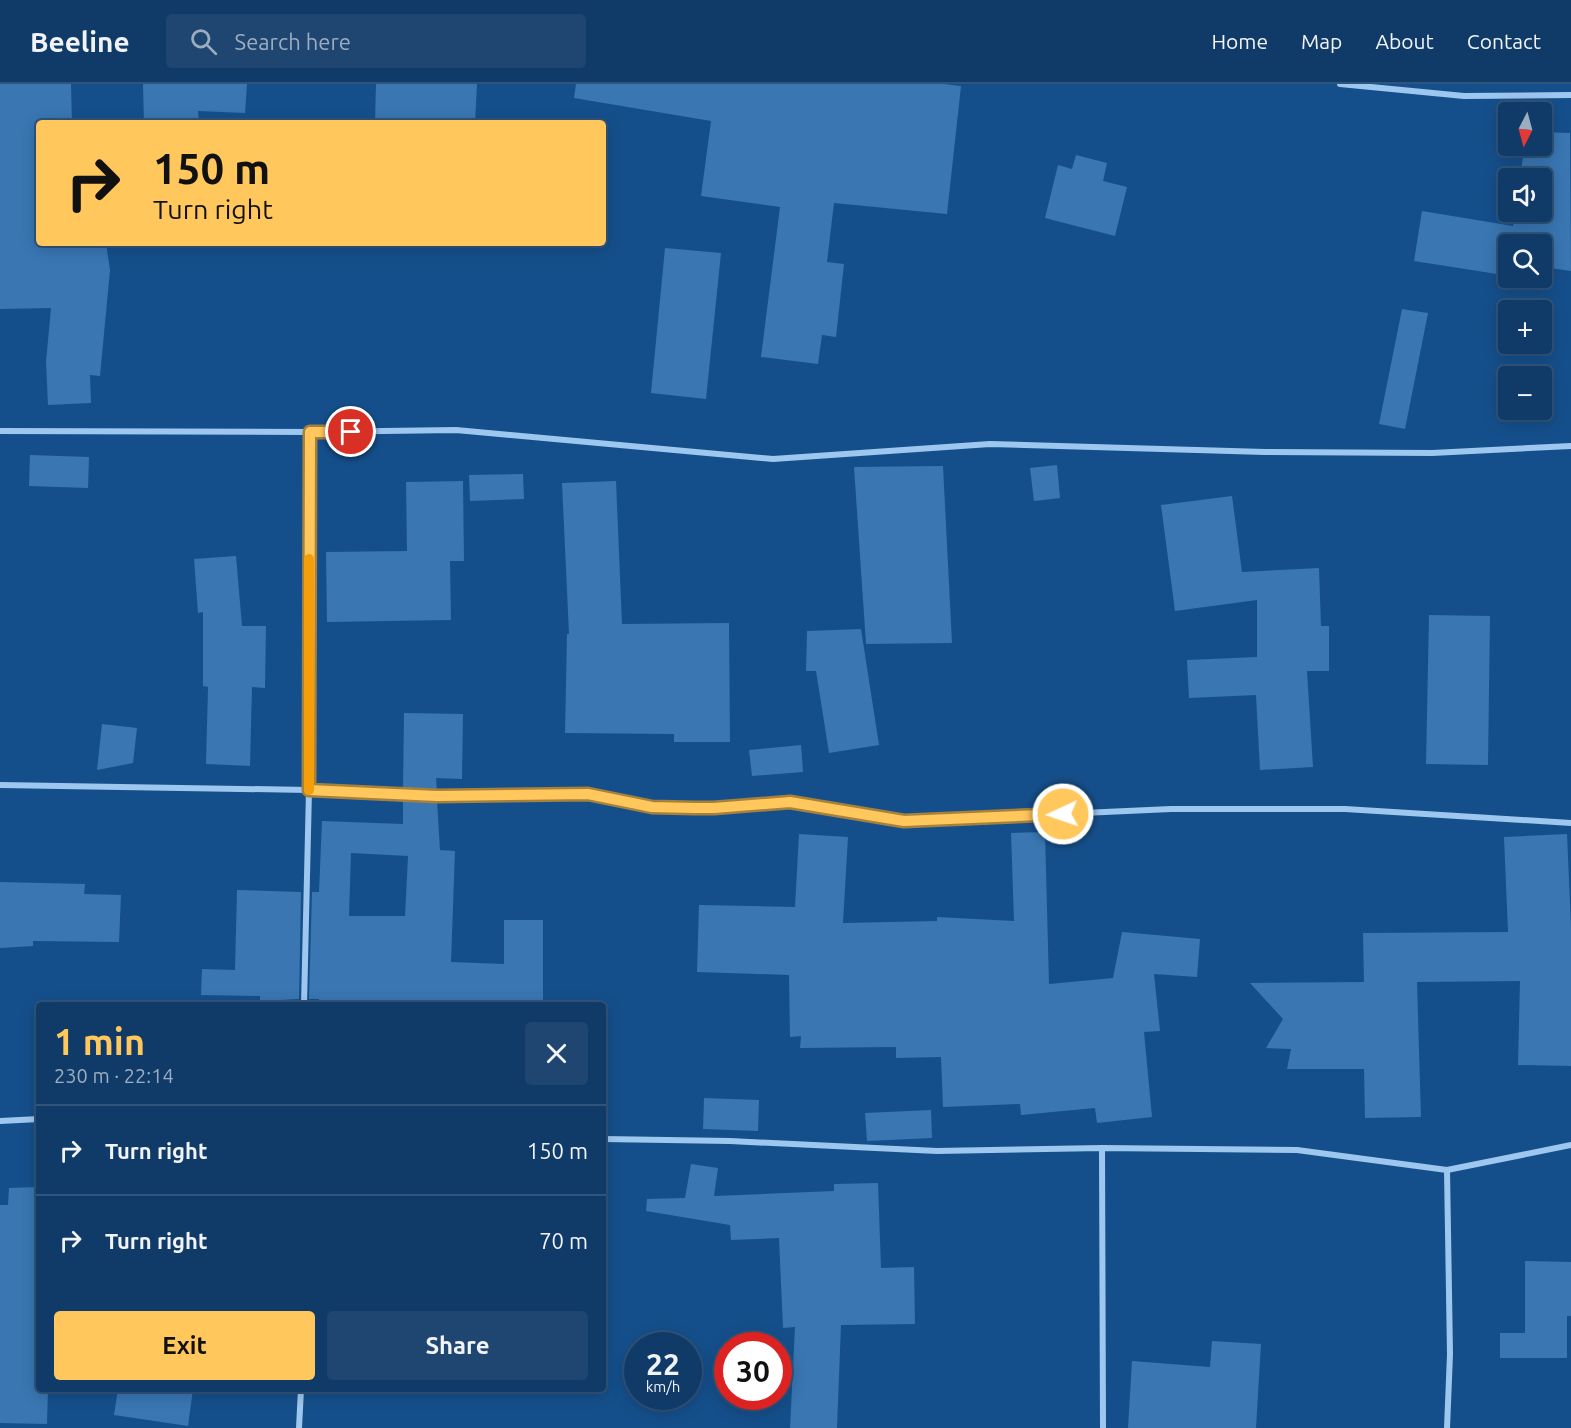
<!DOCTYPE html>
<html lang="en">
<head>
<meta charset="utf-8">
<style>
  :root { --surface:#103b68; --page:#1e4671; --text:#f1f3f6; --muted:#9cadc0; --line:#30557c; --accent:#ffc75c }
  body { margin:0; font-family:Ubuntu,sans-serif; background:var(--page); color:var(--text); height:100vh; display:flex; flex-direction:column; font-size:22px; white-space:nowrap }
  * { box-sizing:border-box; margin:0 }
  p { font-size:20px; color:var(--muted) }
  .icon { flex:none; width:33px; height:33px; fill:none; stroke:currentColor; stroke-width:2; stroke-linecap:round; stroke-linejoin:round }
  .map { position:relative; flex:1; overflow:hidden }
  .side { position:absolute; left:36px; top:918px; width:570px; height:390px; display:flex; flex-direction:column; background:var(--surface); border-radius:6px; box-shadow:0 3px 15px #0003,0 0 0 2px var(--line) }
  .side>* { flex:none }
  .hud { position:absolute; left:36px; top:36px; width:570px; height:126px; border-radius:6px; box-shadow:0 3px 15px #0003,0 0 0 2px var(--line); background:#ffc75c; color:#111; overflow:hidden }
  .needle { width:39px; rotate:186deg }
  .controls { position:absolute; left:1498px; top:18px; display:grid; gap:12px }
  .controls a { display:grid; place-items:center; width:54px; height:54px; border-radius:6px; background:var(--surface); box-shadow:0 3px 15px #0003,0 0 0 2px var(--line); font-size:30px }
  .speed { position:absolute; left:624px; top:1248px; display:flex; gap:12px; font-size:30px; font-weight:700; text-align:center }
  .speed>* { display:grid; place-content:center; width:78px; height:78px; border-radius:50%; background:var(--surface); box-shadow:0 3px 15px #0003,0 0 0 2px var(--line); line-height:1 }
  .speed small { font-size:15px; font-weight:400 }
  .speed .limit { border:9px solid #d22; background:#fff; color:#111 }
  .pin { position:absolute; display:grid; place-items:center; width:51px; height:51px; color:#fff; margin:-26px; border:3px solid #fff; border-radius:50%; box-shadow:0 2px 6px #0007 }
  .me { position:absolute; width:66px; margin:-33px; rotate:267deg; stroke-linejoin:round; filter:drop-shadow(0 0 4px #0008) }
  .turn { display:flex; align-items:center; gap:21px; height:126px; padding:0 18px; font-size:27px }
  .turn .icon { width:78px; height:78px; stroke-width:2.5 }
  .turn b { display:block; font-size:42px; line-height:51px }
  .round { display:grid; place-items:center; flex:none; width:63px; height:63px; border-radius:6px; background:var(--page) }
  .overview { display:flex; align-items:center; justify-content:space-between; height:102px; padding:0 18px }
  h1 { font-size:36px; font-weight:700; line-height:45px; color:var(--accent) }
  .primary-button { display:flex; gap:12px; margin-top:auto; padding:12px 18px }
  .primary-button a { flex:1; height:69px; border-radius:6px; background:var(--accent); color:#111; font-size:24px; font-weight:700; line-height:69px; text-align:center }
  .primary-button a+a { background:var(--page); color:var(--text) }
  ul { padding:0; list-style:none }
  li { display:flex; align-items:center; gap:18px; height:90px; padding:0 18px; border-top:2px solid var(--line) }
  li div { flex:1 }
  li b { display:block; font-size:22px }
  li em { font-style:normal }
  header { display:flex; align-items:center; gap:36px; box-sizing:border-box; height:84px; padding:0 30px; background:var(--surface); border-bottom:2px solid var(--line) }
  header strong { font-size:28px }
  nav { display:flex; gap:33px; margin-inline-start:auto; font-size:21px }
  .search { width:420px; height:54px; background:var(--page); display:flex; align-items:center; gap:15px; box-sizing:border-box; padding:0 21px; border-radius:6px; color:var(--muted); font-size:22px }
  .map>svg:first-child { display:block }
  .building { fill:#3976b2; fill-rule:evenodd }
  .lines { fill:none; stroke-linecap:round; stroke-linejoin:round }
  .minor { stroke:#9ec7ef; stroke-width:6 }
  .route-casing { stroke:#a6813c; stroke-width:15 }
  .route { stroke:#ffc75c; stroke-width:10 }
  .slow { stroke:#f59e0b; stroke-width:10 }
</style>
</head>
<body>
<header>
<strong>Beeline</strong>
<div class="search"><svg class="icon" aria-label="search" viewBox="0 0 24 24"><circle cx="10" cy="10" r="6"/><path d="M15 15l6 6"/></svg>Search here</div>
<nav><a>Home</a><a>Map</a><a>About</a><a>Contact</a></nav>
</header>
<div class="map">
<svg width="1571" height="1344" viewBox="0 0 1571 1344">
  <rect width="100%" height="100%" fill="#154f8b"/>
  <g class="building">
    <path d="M0,0H71L72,39H39V159H106L110,186L100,292L90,291L91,319L48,321L46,278L51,224L0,225Z"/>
    <path d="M143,0H247L245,29L198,27L199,39H144Z"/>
    <path d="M376,0H477L475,39H375Z"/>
    <path d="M576,0H944L961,2L947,130L834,119L827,178L844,180L836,253L822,251L818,280L761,273L780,123L701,112L711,37L574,14Z"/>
    <path d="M1542,48L1570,49L1571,187L1542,183V160H1509V178L1499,177L1497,190L1414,177L1422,127L1513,142L1515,128H1542V94H1520L1523,73L1527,74V62H1542Z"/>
    <path d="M1076,71L1107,79L1103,97L1127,103L1115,152L1045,134L1058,81L1072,85Z"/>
    <path d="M665,164L721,169L706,315L651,309Z"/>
    <path d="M1402,225L1428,229L1405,345L1379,340Z"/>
    <path d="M30,371L89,373L88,404L29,402Z"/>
    <path d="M1057,381L1060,414L1034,417L1030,384Z"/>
    <path d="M943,382L952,559L866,560L854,383Z"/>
    <path d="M523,390L524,415L470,417L469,391Z"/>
    <path d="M463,397L464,477H450L451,536L327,538L326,468L407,467L406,398Z"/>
    <path d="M616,397L622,540L729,539L730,658H674V650L565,649L567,550H569L562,399Z"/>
    <path d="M1232,412L1242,488L1319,484L1321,542H1329V587H1307L1313,683L1260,686L1256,611L1189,614L1187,576L1257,573V516L1175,527L1161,421Z"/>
    <path d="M236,472L242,542H266L265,604L252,603L250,682L206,680L208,603L203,602V528L198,529L194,475Z"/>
    <path d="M1429,531L1490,532L1488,681L1426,680Z"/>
    <path d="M861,545L879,661L829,669L816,587H806L807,547Z"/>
    <path d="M404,629L463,630L462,695L436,694L437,707L403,705Z"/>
    <path d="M102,640L137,644L133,679L97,686Z"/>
    <path d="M801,661L803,688L752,692L749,666Z"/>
    <path d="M403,716L437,717L440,766L455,767L451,878L504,880V836H543V921H319V915H309L312,808H319L322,737L403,740ZM351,769L408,772L405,832H349Z"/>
    <path d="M1045,748L1049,900L1113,894L1122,848L1200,855L1197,893L1154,890L1160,947L1144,948L1152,1033L1097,1039L1095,1024L1021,1031L1020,1020L943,1023L941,973L896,974V963L800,964L801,952L790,953L789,891L697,888L699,821L795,823L799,750L848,753L843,839L937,837V833L1014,837L1011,749Z"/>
    <path d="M1567,750L1571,843V982L1518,981L1520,897L1417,898L1421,1033L1365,1034L1364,985H1287L1291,965L1266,964L1283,935L1250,899L1364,898L1363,849L1508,848L1504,753Z"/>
    <path d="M0,798L85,800L84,810L121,811L119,858L33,857V862L0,864Z"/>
    <path d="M237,806L301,808L299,915L260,917V912L201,911L202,885L235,886Z"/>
    <path d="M704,1014L759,1016L758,1047L703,1045Z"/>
    <path d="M931,1026L932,1054L867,1057L865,1029Z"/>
    <path d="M691,1080L718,1084L714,1112L834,1107V1100L878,1099L881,1184L914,1183L915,1240L841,1241L837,1344H790L795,1243L783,1244L779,1154L731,1156L730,1141L646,1127L647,1115L685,1114Z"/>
    <path d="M39,1103V1305H48L47,1340L0,1339V1121H8L9,1104Z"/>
    <path d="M1525,1177L1571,1178V1232H1567V1274H1500V1249H1525Z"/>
    <path d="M1212,1257L1261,1260L1256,1344H1128L1132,1277L1210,1283Z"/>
    <path d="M118,1305H193L188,1342L114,1331Z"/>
  </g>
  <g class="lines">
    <g class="minor">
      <path d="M1340,0L1464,12L1571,11"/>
      <path d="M0,347L310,348L456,346L773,375L990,360L1265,368L1432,369L1571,362"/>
      <path d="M0,701L309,706L437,712L588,710L653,723L714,724L790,718L904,737L1171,725H1345L1571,739"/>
      <path d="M304,921L309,706L310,348"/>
      <path d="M0,1037L39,1035"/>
      <path d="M603,1055L730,1057L937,1067L1102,1064L1297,1066L1447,1086L1571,1061"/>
      <path d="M1102,1064L1103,1344"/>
      <path d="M299,1344L301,1305"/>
      <path d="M1447,1344L1450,1270L1447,1086"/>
    </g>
  </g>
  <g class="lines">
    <g class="route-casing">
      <path id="route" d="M351,348H310L309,706L437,712L588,710L652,723L694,724H714L790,718L904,737L1063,730"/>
    </g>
    <use href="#route" class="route"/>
    <path class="slow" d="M309,706V475"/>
  </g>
</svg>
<div class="controls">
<a><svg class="needle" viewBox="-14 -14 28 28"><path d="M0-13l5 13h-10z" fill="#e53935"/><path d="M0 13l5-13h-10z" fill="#9cadc0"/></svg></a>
<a><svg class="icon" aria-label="sound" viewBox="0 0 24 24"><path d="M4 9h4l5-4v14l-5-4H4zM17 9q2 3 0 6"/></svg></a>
<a><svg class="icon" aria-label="search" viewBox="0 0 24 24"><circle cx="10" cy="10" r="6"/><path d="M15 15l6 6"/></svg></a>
<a>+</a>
<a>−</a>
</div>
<div class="speed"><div>22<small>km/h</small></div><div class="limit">30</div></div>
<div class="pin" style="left:351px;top:348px;background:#d93025"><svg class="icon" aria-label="arrive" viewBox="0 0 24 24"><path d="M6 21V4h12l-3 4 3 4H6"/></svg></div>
<svg class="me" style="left:1063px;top:730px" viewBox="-20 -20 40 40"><circle r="17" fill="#ffc75c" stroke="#fff" stroke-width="3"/><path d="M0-11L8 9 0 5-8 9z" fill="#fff"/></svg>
<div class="hud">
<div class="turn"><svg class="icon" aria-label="right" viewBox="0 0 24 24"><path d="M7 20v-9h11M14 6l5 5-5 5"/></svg><div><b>150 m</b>Turn right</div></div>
</div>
<section class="side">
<div class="overview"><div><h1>1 min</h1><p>230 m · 22:14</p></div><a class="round"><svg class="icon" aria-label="close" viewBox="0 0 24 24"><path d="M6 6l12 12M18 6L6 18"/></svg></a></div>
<ul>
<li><svg class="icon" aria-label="right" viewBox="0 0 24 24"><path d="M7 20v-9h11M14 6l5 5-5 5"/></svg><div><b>Turn right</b></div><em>150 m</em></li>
<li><svg class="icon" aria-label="right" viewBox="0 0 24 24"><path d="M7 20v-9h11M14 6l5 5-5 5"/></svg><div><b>Turn right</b></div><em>70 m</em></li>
</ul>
<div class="primary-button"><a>Exit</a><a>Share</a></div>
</section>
</div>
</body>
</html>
